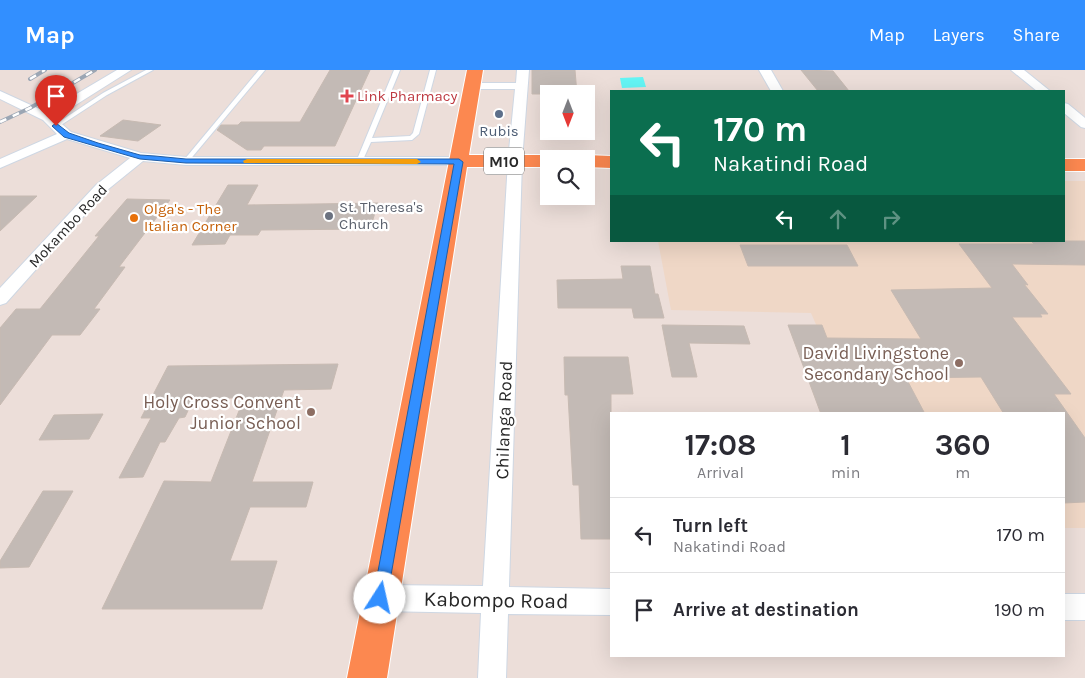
<!DOCTYPE html>
<html lang="en">
<head>
<meta charset="utf-8">
<style>
  :root { --surface:#fff; --page:#f2f2f3; --text:#2b2b33; --muted:#7c7c81; --line:#e1e1e2; --accent:#328fff }
  body { margin:0; font-family:Karla,sans-serif; background:var(--page); color:var(--text); height:100vh; display:flex; flex-direction:column; font-size:19px; white-space:nowrap }
  * { box-sizing:border-box; margin:0 }
  p { font-size:16px; color:var(--muted) }
  .icon { flex:none; width:28px; height:28px; fill:none; stroke:currentColor; stroke-width:2; stroke-linecap:round; stroke-linejoin:round }
  .map { position:relative; flex:1; overflow:hidden }
  .drawer { position:absolute; left:610px; top:342px; width:455px; height:245px; display:flex; flex-direction:column; background:var(--surface); border-radius:0px; box-shadow:0 5px 20px #0002 }
  .drawer>* { flex:none }
  .hud { position:absolute; left:610px; top:20px; width:455px; height:152px; border-radius:0px; box-shadow:0 5px 20px #0002; background:#0b6e4f; color:#fff; overflow:hidden }
  .needle { width:32px; rotate:180deg }
  .controls { position:absolute; left:540px; top:15px; display:grid; gap:10px }
  .controls a { display:grid; place-items:center; width:55px; height:55px; border-radius:0px; background:var(--surface); box-shadow:0 5px 20px #0002; font-size:25px }
  .pin { position:absolute; display:grid; place-items:center; width:42px; height:42px; color:#fff; margin:-51px -21px; border-radius:50% 50% 50% 0; rotate:-45deg; box-shadow:0 0 5px #0007 }
  .pin .icon { rotate:45deg }
  .me { position:absolute; width:55px; margin:-28px; rotate:10deg; stroke-linejoin:round; filter:drop-shadow(0 0 4px #0008) }
  .turn { display:flex; align-items:center; gap:18px; height:105px; padding:0 20px; font-size:22px }
  .turn .icon { width:65px; height:65px; stroke-width:2.5 }
  .turn b { display:block; font-size:35px; line-height:42px }
  .lanes { display:flex; align-items:center; height:48px; padding:0 20px; background:#0003; justify-content:center; gap:25px; direction:ltr }
  .lanes .off { opacity:.35 }
  .eta { display:flex; justify-content:space-evenly; align-items:center; height:85px; text-align:center }
  .eta b { font-size:30px; font-weight:700; line-height:35px }
  ul { padding:0; list-style:none }
  li { display:flex; align-items:center; gap:15px; height:75px; padding:0 20px; border-top:1px solid var(--line) }
  li div { flex:1 }
  li b { display:block; font-size:19px }
  li em { font-style:normal }
  header { display:flex; align-items:center; gap:30px; box-sizing:border-box; height:70px; padding:0 25px; background:var(--accent); color:#fff }
  header strong { font-size:24px }
  nav { display:flex; gap:28px; margin-inline-start:auto; font-size:18px }
  .map>svg:first-child { display:block }
  .education { fill:#efd7c6 }
  .water { fill:#64f5f5 }
  .building { fill:#c3bab5; stroke:#c7bab2 }
  .lines { fill:none; stroke-linecap:round; stroke-linejoin:round }
  .service-casing { stroke:#ced7e3; stroke-width:2 }
  .minor-casing { stroke:#ced7e3; stroke-width:2 }
  .trunk-casing { stroke:#fff; stroke-width:2 }
  .service { fill:#fff; fill-rule:evenodd }
  .minor { fill:#fff; fill-rule:evenodd }
  .trunk { fill:#fc8850; fill-rule:evenodd }
  .rail-casing { stroke:#9ba6b4; stroke-width:4 }
  .rail { stroke:#fff; stroke-width:2.5; stroke-dasharray:7; stroke-linecap:butt }
  .route { fill:#328fff; stroke:#205da6 }
  .slow { fill:#f59e0b }
  .health-dot { fill:#e0444e; stroke:#fff; stroke-width:2 }
  .service-dot { fill:#5c6f8a; stroke:#fff; stroke-width:2 }
  .worship-dot { fill:#6b7280; stroke:#fff; stroke-width:2 }
  .food-dot { fill:#e8710a; stroke:#fff; stroke-width:2 }
  .education-dot { fill:#8d6e63; stroke:#fff; stroke-width:2 }
  .labels { text-anchor:middle; dominant-baseline:central; stroke-width:4.5; stroke-linejoin:round; paint-order:stroke }
  .far-health-label { font-size:15px; fill:#be3a42; stroke:#fff; text-anchor:start }
  .far-service-label { font-size:15px; fill:#4e5e75; stroke:#fff }
  .far-worship-label { font-size:15px; fill:#5b616d; stroke:#fff; text-anchor:start }
  .far-food-label { font-size:15px; fill:#c56008; stroke:#fff; text-anchor:start }
  .far-street-label { font-size:15px; fill:#282828; stroke:#fff }
  .shield { fill:#fff; stroke:#686868; stroke-width:1 }
  .shield-label { font-size:16px; font-weight:bold; fill:#282828 }
  .education-label { font-size:18px; fill:#785e54; stroke:#fff; text-anchor:end }
  .street-label { font-size:18px; fill:#282828; stroke:#fff }
  .near-street-label { font-size:21px; fill:#282828; stroke:#fff }
</style>
</head>
<body>
<header>
<strong>Map</strong>
<nav><a>Map</a><a>Layers</a><a>Share</a></nav>
</header>
<div class="map">
<svg width="1085" height="608" viewBox="0 0 1085 608">
  <rect width="100%" height="100%" fill="#ecded9"/>
  <path class="education" d="M1064,111H1085V458H1064V344H855L811,243L671,240L658,171H1064Z"/>
  <path class="water" d="M643,7L646,17L622,18L620,8Z"/>
  <g class="building">
    <path d="M330,0H370L335,76H264L261,80H247L217,60L221,55H238L241,52H300Z"/>
    <path d="M532,0H575L577,24H532Z"/>
    <path d="M801,0L833,1L849,21H818Z"/>
    <path d="M123,50L161,55L138,71L100,66Z"/>
    <path d="M228,115H258L247,135L378,133L370,159L261,160L258,165H230L225,174L192,175Z"/>
    <path d="M0,126H37L0,161Z"/>
    <path d="M127,129L170,130L119,197H125L94,239H100L80,265H52L0,335V258L16,239H40L99,166H95Z"/>
    <path d="M1031,171H1085V195L1012,194L1028,215L1024,214L1048,244H1040L1042,247H1012L1071,324H1054L1085,368V432L1064,433V344H1004L981,307L906,308L925,344H821L788,255H822L827,268L921,269L891,220L992,218L959,174H1034Z"/>
    <path d="M740,175H847L858,196H748Z"/>
    <path d="M621,196H650L655,224H658L664,248H634L632,238H558L557,210L623,209Z"/>
    <path d="M662,255L744,256L750,274L689,273L697,307H672Z"/>
    <path d="M564,287H628L633,324H611V469H581L579,415H573L568,325H565Z"/>
    <path d="M338,294L331,319L284,320L252,412H313L306,437H250L230,491H277L262,539H102L164,411L211,412L244,328H194L185,347L179,348L165,372H160L143,407L119,408L151,348H141L168,296Z"/>
    <path d="M103,344L89,369L39,370L54,345Z"/>
    <path d="M43,421H73L29,497L0,498V491Z"/>
  </g>
  <g class="lines">
    <g class="service-casing">
      <g id="service">
        <path d="M146,0H153L107,25L58,57L53,56L103,23Z"/>
        <path d="M259,0H265L188,92H184V90Z"/>
        <path d="M394,0H400L372,68L410,66L413,63L430,0H436L419,64L412,70L371,72L362,92L357,93L356,92Z"/>
      </g>
    </g>
    <g class="minor-casing">
      <g id="minor">
        <path d="M117,0H131L55,48L71,62L141,83L186,87H459L466,91L459,95H186L143,91L106,121L6,233L0,235V218L96,115L130,88L67,69L0,98V89L57,64L43,50L0,29V21L46,42Z"/>
        <path d="M517,0H529L522,91L509,517L611,519V545L508,544L506,608H478L481,543L380,541L371,537L367,528L371,519L380,515L483,516L508,91L515,19H472L466,16L472,13H516Z"/>
        <path d="M759,0H771L783,21H771Z"/>
        <path d="M1011,0H1024L1050,21H1037Z"/>
        <path d="M1064,33L1068,34L1085,48V58L1081,57L1064,43Z"/>
        <rect x="1064" y="524" width="21" height="26"/>
      </g>
    </g>
    <g class="trunk-casing">
      <g id="trunk">
        <path d="M467,0H483L469,85H549L557,89H549V97H467L387,608H347Z"/>
        <path d="M586,85L611,86V98L586,97V89H578Z"/>
        <rect x="1064" y="89" width="21" height="12"/>
      </g>
    </g>
    <use href="#service" class="service"/>
    <use href="#minor" class="minor"/>
    <use href="#trunk" class="trunk"/>
    <g class="rail-casing">
      <g id="rail">
        <path d="M30,9L45,0"/>
        <path d="M0,52L30,38L95,0"/>
      </g>
    </g>
    <use href="#rail" class="rail"/>
  </g>
  <path class="route" d="M56,53L69,63L98,73L140,85L155,86L186,89H459L463,92L386,534L380,536L375,534L373,528L454,94L186,93L140,89L64,67L52,56Z"/>
  <path class="slow" d="M247,89H417L421,92L417,94L244,93L243,91Z"/>
  <path class="health-dot" d="M344.5 18.5h5v5h5v5h-5v5h-5v-5h-5v-5h5z"/>
  <circle class="service-dot" cx="499" cy="44" r="5"/>
  <circle class="worship-dot" cx="329" cy="146" r="5"/>
  <circle class="food-dot" cx="134" cy="148" r="5"/>
  <g class="education-dot">
    <circle cx="959" cy="293" r="5"/>
    <circle cx="311" cy="342" r="5"/>
  </g>
  <g class="labels">
    <g class="far-health-label">
      <text x="357" y="26">Link Pharmacy</text>
    </g>
    <g class="far-service-label">
      <text x="499" y="61">Rubis</text>
    </g>
    <g class="far-worship-label">
      <text x="339" y="137">St. Theresa's<tspan x="339" dy="17">Church</tspan></text>
    </g>
    <g class="far-food-label">
      <text x="144" y="139">Olga's - The<tspan x="144" dy="17">Italian Corner</tspan></text>
    </g>
    <g class="far-street-label">
      <text transform="translate(68 156) rotate(-47)">Mokambo Road</text>
    </g>
    <rect class="shield" x="484" y="77.5" width="40" height="27" rx="4"/>
    <g class="shield-label">
      <text x="504" y="91">M10</text>
    </g>
    <g class="education-label">
      <text x="949" y="283">David Livingstone<tspan x="949" dy="21">Secondary School</tspan></text>
      <text x="301" y="332">Holy Cross Convent<tspan x="301" dy="21">Junior School</tspan></text>
    </g>
    <g class="street-label">
      <text transform="translate(504 350) rotate(-88)">Chilanga Road</text>
    </g>
    <g class="near-street-label">
      <text transform="translate(496 530) rotate(1)">Kabompo Road</text>
    </g>
  </g>
</svg>
<div class="controls">
<a><svg class="needle" viewBox="-14 -14 28 28"><path d="M0-13l5 13h-10z" fill="#e53935"/><path d="M0 13l5-13h-10z" fill="#7c7c81"/></svg></a>
<a><svg class="icon" aria-label="search" viewBox="0 0 24 24"><circle cx="10" cy="10" r="6"/><path d="M15 15l6 6"/></svg></a>
</div>
<div class="pin" style="left:56px;top:56px;background:#d93025"><svg class="icon" aria-label="arrive" viewBox="0 0 24 24"><path d="M6 21V4h12l-3 4 3 4H6"/></svg></div>
<svg class="me" style="left:380px;top:528px" viewBox="-20 -20 40 40"><circle r="19" fill="#fff"/><path d="M0-13L10 11 0 6-10 11z" fill="#328fff"/></svg>
<div class="hud">
<div class="turn"><svg class="icon" aria-label="left" viewBox="0 0 24 24"><path d="M17 20v-9H6M10 6l-5 5 5 5"/></svg><div><b>170 m</b>Nakatindi Road</div></div>
<div class="lanes"><svg class="icon" aria-label="left" viewBox="0 0 24 24"><path d="M17 20v-9H6M10 6l-5 5 5 5"/></svg><svg class="icon off" aria-label="ahead" viewBox="0 0 24 24"><path d="M12 20V5M6 11l6-6 6 6"/></svg><svg class="icon off" aria-label="right" viewBox="0 0 24 24"><path d="M7 20v-9h11M14 6l5 5-5 5"/></svg></div>
</div>
<section class="drawer">
<div class="eta">
<div><b>17:08</b><p>Arrival</p></div>
<div><b>1</b><p>min</p></div>
<div><b>360</b><p>m</p></div>
</div>
<ul>
<li><svg class="icon" aria-label="left" viewBox="0 0 24 24"><path d="M17 20v-9H6M10 6l-5 5 5 5"/></svg><div><b>Turn left</b><p>Nakatindi Road</p></div><em>170 m</em></li>
<li><svg class="icon" aria-label="arrive" viewBox="0 0 24 24"><path d="M6 21V4h12l-3 4 3 4H6"/></svg><div><b>Arrive at destination</b></div><em>190 m</em></li>
</ul>
</section>
</div>
</body>
</html>
